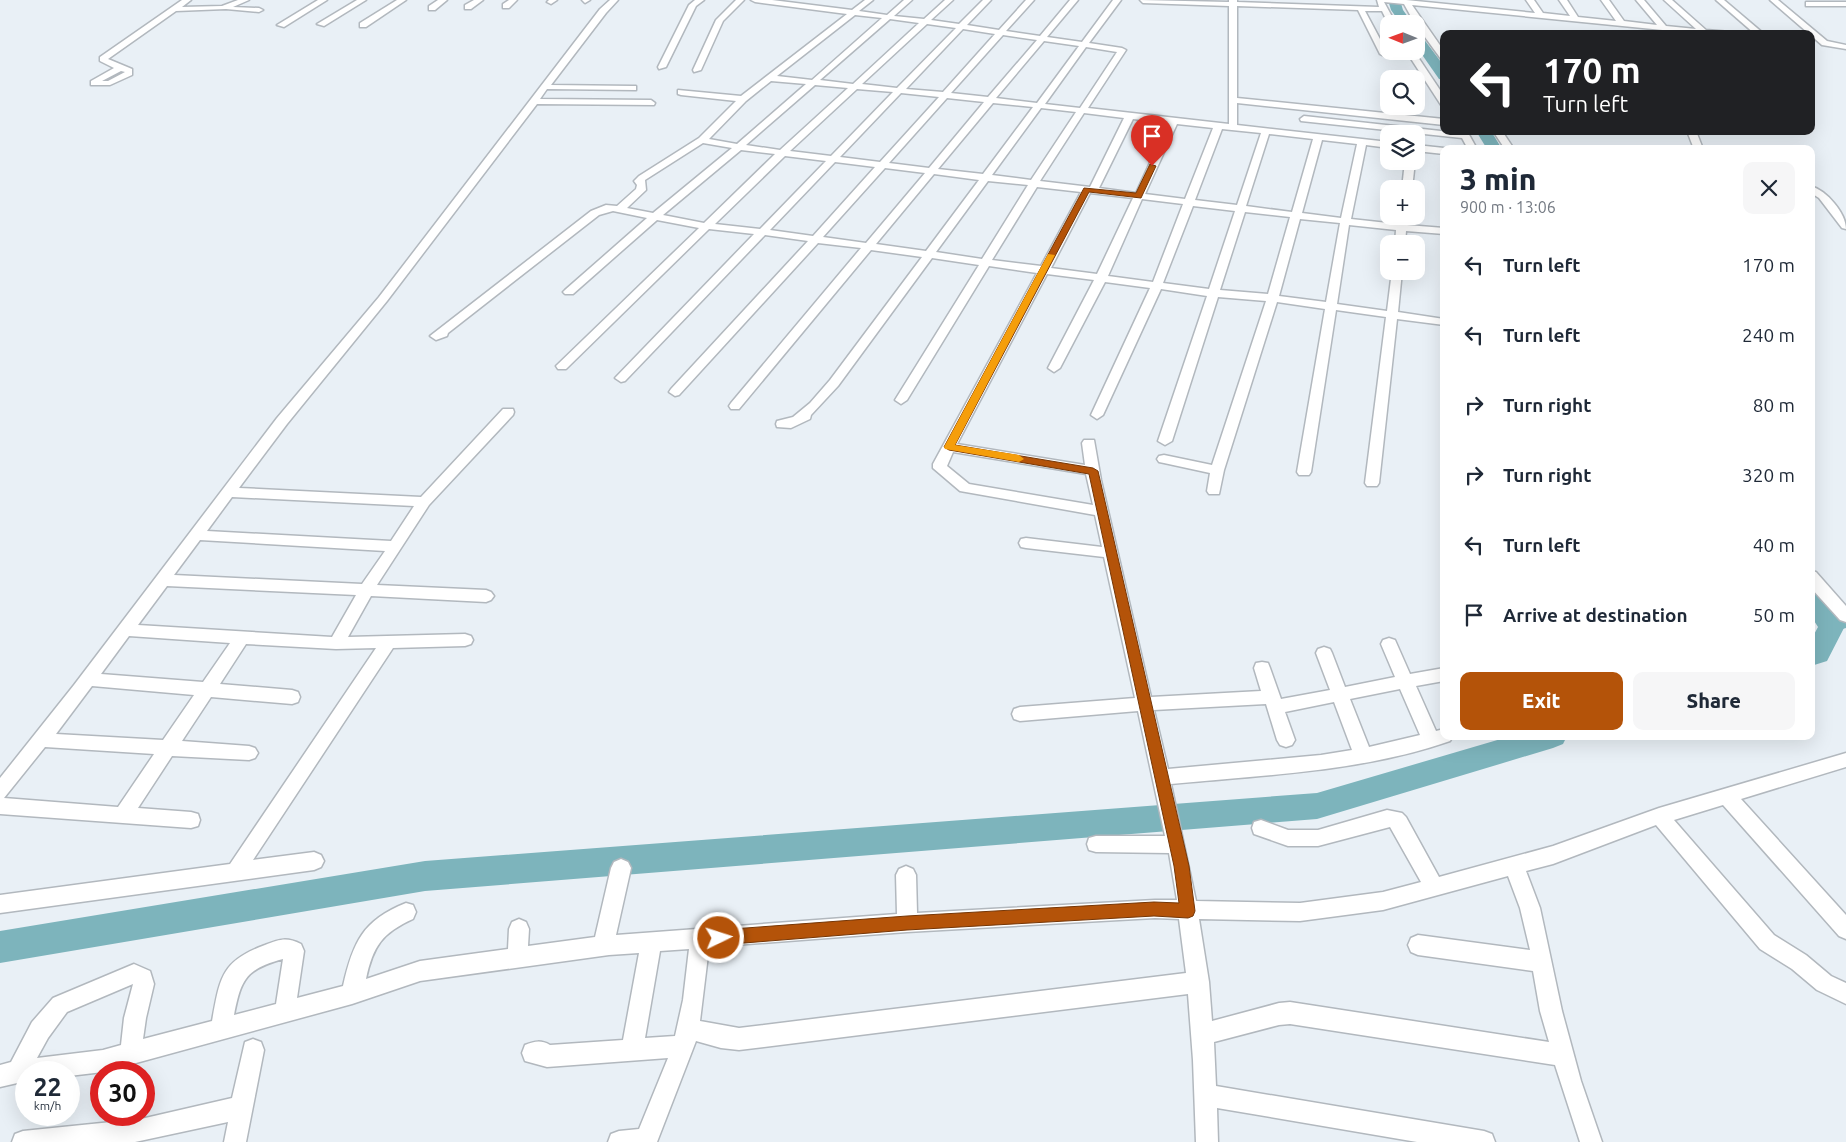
<!DOCTYPE html>
<html lang="en">
<head>
<meta charset="utf-8">
<style>
  :root { --surface:#fff; --page:#f6f6f7; --text:#1f2937; --muted:#747a83; --accent:#b45309 }
  body { margin:0; font-family:Ubuntu,sans-serif; background:var(--page); color:var(--text); height:100vh; display:flex; flex-direction:column; font-size:19px; white-space:nowrap }
  * { box-sizing:border-box; margin:0 }
  p { font-size:16px; color:var(--muted) }
  .icon { flex:none; width:28px; height:28px; fill:none; stroke:currentColor; stroke-width:2; stroke-linecap:round; stroke-linejoin:round }
  .map { position:relative; flex:1; overflow:hidden }
  .drawer { position:absolute; left:1440px; top:145px; width:375px; height:595px; display:flex; flex-direction:column; background:var(--surface); border-radius:10px; box-shadow:0 5px 20px #0002 }
  .drawer>* { flex:none }
  .banner { position:absolute; left:1440px; top:30px; width:375px; height:105px; border-radius:10px; box-shadow:0 5px 20px #0002; background:#202124; color:#fff; overflow:hidden }
  .needle { width:32px; rotate:271deg }
  .controls { position:absolute; left:1380px; top:15px; display:grid; gap:10px }
  .controls a { display:grid; place-items:center; width:45px; height:45px; border-radius:10px; background:var(--surface); box-shadow:0 5px 20px #0002; font-size:25px }
  .speed { position:absolute; left:15px; top:1061px; display:flex; gap:10px; font-size:25px; font-weight:700; text-align:center }
  .speed>* { display:grid; place-content:center; width:65px; height:65px; border-radius:50%; background:var(--surface); box-shadow:0 5px 20px #0002; line-height:1 }
  .speed small { font-size:12px; font-weight:400 }
  .speed .limit { border:8px solid #d22; background:#fff; color:#111 }
  .pin { position:absolute; display:grid; place-items:center; width:42px; height:42px; color:#fff; margin:-51px -21px; border-radius:50% 50% 50% 0; rotate:-45deg; box-shadow:0 0 5px #0007 }
  .pin .icon { rotate:45deg }
  .me { position:absolute; width:55px; margin:-28px; rotate:86deg; stroke-linejoin:round; filter:drop-shadow(0 0 4px #0008) }
  .turn { display:flex; align-items:center; gap:18px; height:105px; padding:0 20px; font-size:22px }
  .turn .icon { width:65px; height:65px; stroke-width:2.5 }
  .turn b { display:block; font-size:35px; line-height:42px }
  .round { display:grid; place-items:center; flex:none; width:52px; height:52px; border-radius:10px; background:var(--page) }
  .overview { display:flex; align-items:center; justify-content:space-between; height:85px; padding:0 20px }
  h1 { font-size:30px; font-weight:800; line-height:38px }
  .primary-button { display:flex; gap:10px; margin-top:auto; padding:10px 20px }
  .primary-button a { flex:1; height:58px; border-radius:10px; background:var(--accent); color:#fff; font-size:20px; font-weight:800; line-height:58px; text-align:center }
  .primary-button a+a { background:var(--page); color:var(--text) }
  ul { padding:0; list-style:none }
  li { display:flex; align-items:center; gap:15px; height:70px; padding:0 20px }
  li div { flex:1 }
  li b { display:block; font-size:19px }
  li em { font-style:normal }
  .map>svg:first-child { display:block }
  .lines { fill:none; stroke-linecap:round; stroke-linejoin:round }
  .canal { fill:#7db4bc; fill-rule:evenodd }
  .river { fill:#7db4bc; fill-rule:evenodd }
  .minor-casing { stroke:#b2b8be; stroke-width:3 }
  .minor { fill:#fff; fill-rule:evenodd }
  .route { fill:#b45309; stroke:#753606 }
  .slow { fill:#f59e0b }
</style>
</head>
<body>
<div class="map">
<svg width="1846" height="1142" viewBox="0 0 1846 1142">
  <rect width="100%" height="100%" fill="#e9f0f6"/>
  <g class="lines">
    <path class="canal" d="M1846,616V628L1832,632L1826,630L1824,626L1826,622Z"/>
    <g class="river">
      <path d="M1388,0H1400L1403,10L1413,24H1401L1391,10Z"/>
      <path d="M1416,33L1420,34L1444,66V80L1439,79L1416,46Z"/>
      <path d="M1476,131H1491L1502,149H1487Z"/>
      <path d="M1811,587L1820,589L1845,626L1827,661L1811,666V640L1818,627L1811,616Z"/>
      <path d="M1511,736H1567L1563,744L1553,748L1317,819L425,891L0,963V931L425,861L1317,793Z"/>
    </g>
    <g class="minor-casing">
      <g id="minor">
        <path d="M182,0H191L182,7L222,6L238,0H249L233,7L259,8L263,10L259,12L226,9L176,11L108,59L132,69V75L110,85H91V81L114,68L100,61V57ZM121,71L125,72L108,81H102Z"/>
        <path d="M318,0H327L284,27L277,25Z"/>
        <path d="M357,0H366L324,26L317,24Z"/>
        <path d="M397,0H406L366,27H360V23Z"/>
        <path d="M438,0H447L435,10H429V6Z"/>
        <path d="M474,0H483L471,9H465V5Z"/>
        <path d="M509,0H517L509,8H503V4Z"/>
        <path d="M549,0H557L551,4L547,2Z"/>
        <path d="M582,0H590L585,3Z"/>
        <path d="M610,0H618L606,13L551,85L633,86H636V90L547,89L540,99L651,100L655,103L654,105L537,104L387,301L287,424L239,488L421,497L503,409H513L514,412L513,415L429,505L377,585L486,590L491,592L494,596L491,600L486,602L371,596L348,637L465,634L471,636L473,640L471,644L465,646L393,648L253,860L314,852L321,855L324,861L321,867L314,870L0,913V895L230,864L376,648L336,649L246,644L220,684L292,690L298,692L300,697L298,702L292,704L211,697L182,741L249,746L255,748L258,753L255,758L249,760L172,756L138,808L191,812L198,814L200,820L198,826L191,828L0,814V778L74,685L277,418L379,297L600,9ZM232,497L414,506L391,541L207,531ZM200,540L385,551L362,584L174,575ZM167,586L356,595L332,637L138,625ZM129,636L230,643L203,682L101,674ZM92,686L194,695L163,740L56,734ZM45,747L154,754L118,807L4,798Z"/>
        <path d="M695,0H704L696,6L666,67L659,69L658,67L689,5Z"/>
        <path d="M736,0H744L723,21L701,70L694,72L693,70L716,20Z"/>
        <path d="M751,0H772L852,10L865,0H873L859,11L887,15L904,0H912L894,16L924,19L945,0H953L931,20L959,24L983,0H991L967,25L999,30L1026,0H1034L1006,31L1040,36L1070,0H1078L1047,37L1082,42L1113,0H1121L1089,43L1122,48L1126,50L1088,108L1229,124V6L1143,3L1140,0L1229,2V0H1237V2L1379,7L1377,0H1406L1535,13L1526,0H1534L1543,13L1570,16L1559,0H1567L1578,17L1616,21L1601,0H1609L1624,21L1657,25L1636,0H1644L1666,26L1696,29L1664,0H1672L1706,30L1731,32L1732,34H1703L1412,5L1444,51V59H1441L1414,22L1404,4L1384,2L1396,24L1389,25L1382,11H1365L1388,54L1384,56L1380,54L1358,10L1237,6V98L1444,119V125L1237,103V125L1389,142V148L1366,145L1351,219L1397,224L1398,216H1408L1407,225L1444,228V234L1406,231L1405,244H1395L1396,230L1349,225L1337,304L1387,311L1392,271H1402L1398,312L1444,319V325L1397,319L1379,483L1377,486H1367L1365,483L1386,317L1336,310L1311,472L1309,475H1299L1297,472L1325,309L1277,302L1224,470L1219,494H1209L1207,491L1210,473L1164,463L1159,462L1157,459L1159,456L1164,455L1212,465L1266,301L1218,297L1172,441L1165,445L1158,441L1207,296L1161,289L1103,415L1097,419L1091,415L1150,288L1105,282L1060,368L1054,372L1048,368L1094,280L1047,274L957,444L1085,465L1082,443L1084,440H1094L1101,480L1151,697L1261,691L1254,668L1256,663L1262,662L1268,663L1270,668L1281,699L1330,690L1316,653L1318,649L1324,647L1330,649L1332,653L1345,687L1395,677L1381,644L1383,640L1389,638L1395,640L1410,674L1444,668V681L1416,686L1436,731L1444,729V736H1453L1450,741C1361,772 1264,775 1171,784L1196,901L1300,903L1383,892L1421,882L1390,827L1318,846H1288L1254,834L1252,828L1254,822L1261,820L1288,830H1318L1387,810L1402,813L1406,817L1439,877L1553,846L1659,808L1846,753V767L1741,799L1846,915V939L1839,936L1723,805L1674,820L1774,935L1806,955L1831,976L1846,983V1004L1817,990L1792,969L1760,949L1656,825L1553,864L1526,871L1540,908L1562,1011L1581,1081L1602,1142H1580L1555,1065L1290,1024L1279,1025L1214,1042L1216,1086L1484,1131L1492,1134L1495,1142H1417L1217,1108L1218,1142H1196L1193,1060L1188,994L739,1050L721,1048L696,1041L657,1142H608L611,1134L619,1131L639,1129L668,1058L547,1067L525,1061L522,1053L525,1045C535,1041 541,1040 550,1045L623,1040L639,953L609,955L420,981L352,1004L103,1072L69,1076V1072H26V1081L0,1087V1065L11,1062L32,1022L53,998L134,964L150,971L154,984L146,1018L143,1039L212,1021C220,978 221,961 265,945C280,939 287,937 301,944L304,951L297,998L343,986C353,942 363,920 406,903L413,905L416,912L413,919C382,933 373,946 366,979L420,961L508,949L509,929L512,922L519,919L526,922L529,929L528,946L595,937L611,868L614,862L621,859L628,862L631,868L616,935L897,914L896,875L899,869L906,866L913,869L916,875L917,913L1155,900H1177L1169,853L1096,852L1089,850L1087,844L1089,838L1096,836H1165L1138,711L1020,721L1014,719L1012,714L1014,709L1020,707L1135,698L1104,557L1026,548L1021,547L1019,543L1021,539L1026,538L1102,547L1095,515L960,491L933,468V464L1037,273L989,266L907,400L901,404L895,400L979,265L932,258L838,386L811,415L810,419L791,428L777,427L776,424L777,421L793,417L810,403L830,380L922,257L871,250L739,409H731L729,406L731,403L861,248L818,243L679,395L675,396L669,392L671,389L808,241L765,235L625,381L621,382L615,378L754,234L709,229L566,369H558L556,366L699,228L657,220L573,294H565L563,292L565,290L647,218L613,211L599,215L448,333L447,336L436,340L430,336L591,211L606,205L617,206L636,189L637,185L634,181L639,176L699,138L736,101L681,95L678,94V90L741,96L847,14L755,2ZM855,15L882,18L812,80L777,76ZM890,19L919,23L853,84L820,80ZM927,24L956,28L897,88L862,84ZM963,29L995,34L943,92L906,89ZM1003,35L1037,40L988,97L951,93ZM1044,41L1079,46L1037,103L996,98ZM1086,47L1117,52L1080,108L1045,104ZM771,81L806,84L737,144L709,139L746,101ZM815,85L848,88L780,150L746,145ZM857,89L893,92L831,156L790,151ZM901,93L939,97L880,162L840,157ZM947,98L984,102L929,168L889,163ZM993,103L1033,107L983,174L938,169ZM1041,108L1076,112L1031,180L992,175ZM1084,113L1124,118L1090,187L1040,181ZM1133,119L1168,123L1136,193L1099,188ZM1177,124L1213,128L1185,199L1145,194ZM1222,129L1261,133L1237,205L1195,200ZM1269,134L1313,139L1292,212L1246,206ZM1322,140L1357,144L1341,218L1302,213ZM703,143L732,148L653,213L627,208L646,190L645,180ZM741,150L775,154L704,223L663,215ZM785,156L826,161L760,229L715,224ZM835,162L875,167L813,236L770,230ZM885,168L925,173L866,243L823,237ZM934,174L979,180L926,251L876,244ZM988,181L1028,185L982,259L936,252ZM1037,187L1081,192L1041,266L992,260ZM1090,193L1133,198L1097,274L1051,268ZM1142,199L1183,204L1153,282L1108,276ZM1193,206L1235,211L1209,289L1163,283ZM1245,212L1290,217L1268,294L1220,290ZM1300,219L1340,223L1326,302L1279,296ZM953,452L1086,474L1093,505L969,484L947,466ZM1400,689L1420,735L1369,747L1350,699ZM1334,702L1352,750L1321,755L1168,769L1154,710L1266,704L1277,740L1280,745L1286,747L1292,745L1295,740L1285,712ZM1508,876L1520,908L1530,950L1418,935L1411,938L1408,945L1411,952L1418,955L1533,971L1540,1011L1549,1042L1290,1002L1279,1003L1212,1021L1209,982L1199,919L1300,921L1383,910ZM1155,918L1179,919L1186,973L739,1028L700,1021L709,947L907,932ZM689,949L683,1000L675,1036L645,1038L660,951ZM283,959L276,1004L234,1015C241,979 246,969 283,959ZM133,984L124,1018L121,1045L103,1050L37,1058L48,1038L67,1012Z"/>
        <path d="M1716,0H1724L1764,34H1755Z"/>
        <path d="M1770,0H1778L1827,41L1846,45V49L1822,45Z"/>
        <rect x="1806" y="2" width="40" height="4"/>
        <path d="M1406,51H1414L1444,96V105H1441Z"/>
        <path d="M1304,116L1459,133L1458,131H1467L1477,149H1468L1462,138L1301,121L1300,119Z"/>
        <path d="M1493,131H1502L1514,149H1505Z"/>
        <path d="M1687,131H1696L1703,149H1694Z"/>
        <path d="M1416,145L1444,148L1446,149H1444V154L1416,151Z"/>
        <path d="M1405,161H1415L1412,189H1402Z"/>
        <path d="M1811,186C1827,191 1846,213 1846,229L1842,228L1819,198L1811,193Z"/>
        <path d="M1811,571L1816,572L1846,606V622L1840,620L1811,588Z"/>
        <path d="M253,1039L261,1042L264,1050L246,1142H224L228,1122L135,1142H12L15,1134L23,1131L141,1119L232,1098L245,1042Z"/>
      </g>
    </g>
    <use href="#minor" class="minor"/>
  </g>
  <path class="route" d="M1150,164L1156,166L1141,198L1089,192L955,445L1093,468L1098,471L1189,866L1195,911L1193,916L1188,918L1154,916L907,930L719,945L714,943L712,938L714,932L719,930L907,916L1154,902L1179,903L1174,866L1089,474L949,450L944,447L1084,188L1136,193Z"/>
  <path class="slow" d="M1048,254L1055,255L955,445L1019,455L1024,459L1019,462L945,449L944,447Z"/>
</svg>
<div class="controls">
<a><svg class="needle" viewBox="-14 -14 28 28"><path d="M0-13l5 13h-10z" fill="#e53935"/><path d="M0 13l5-13h-10z" fill="#747a83"/></svg></a>
<a><svg class="icon" aria-label="search" viewBox="0 0 24 24"><circle cx="10" cy="10" r="6"/><path d="M15 15l6 6"/></svg></a>
<a><svg class="icon" aria-label="layers" viewBox="0 0 24 24"><path d="M12 4l9 5-9 5-9-5zM3 14l9 5 9-5"/></svg></a>
<a>+</a>
<a>−</a>
</div>
<div class="speed"><div>22<small>km/h</small></div><div class="limit">30</div></div>
<div class="pin" style="left:1152px;top:166px;background:#d93025"><svg class="icon" aria-label="arrive" viewBox="0 0 24 24"><path d="M6 21V4h12l-3 4 3 4H6"/></svg></div>
<svg class="me" style="left:719px;top:938px" viewBox="-20 -20 40 40"><circle r="17" fill="#b45309" stroke="#fff" stroke-width="3"/><path d="M0-11L8 9 0 5-8 9z" fill="#fff"/></svg>
<div class="banner">
<div class="turn"><svg class="icon" aria-label="left" viewBox="0 0 24 24"><path d="M17 20v-9H6M10 6l-5 5 5 5"/></svg><div><b>170 m</b>Turn left</div></div>
</div>
<section class="drawer">
<div class="overview"><div><h1>3 min</h1><p>900 m · 13:06</p></div><a class="round"><svg class="icon" aria-label="close" viewBox="0 0 24 24"><path d="M6 6l12 12M18 6L6 18"/></svg></a></div>
<ul>
<li><svg class="icon" aria-label="left" viewBox="0 0 24 24"><path d="M17 20v-9H6M10 6l-5 5 5 5"/></svg><div><b>Turn left</b></div><em>170 m</em></li>
<li><svg class="icon" aria-label="left" viewBox="0 0 24 24"><path d="M17 20v-9H6M10 6l-5 5 5 5"/></svg><div><b>Turn left</b></div><em>240 m</em></li>
<li><svg class="icon" aria-label="right" viewBox="0 0 24 24"><path d="M7 20v-9h11M14 6l5 5-5 5"/></svg><div><b>Turn right</b></div><em>80 m</em></li>
<li><svg class="icon" aria-label="right" viewBox="0 0 24 24"><path d="M7 20v-9h11M14 6l5 5-5 5"/></svg><div><b>Turn right</b></div><em>320 m</em></li>
<li><svg class="icon" aria-label="left" viewBox="0 0 24 24"><path d="M17 20v-9H6M10 6l-5 5 5 5"/></svg><div><b>Turn left</b></div><em>40 m</em></li>
<li><svg class="icon" aria-label="arrive" viewBox="0 0 24 24"><path d="M6 21V4h12l-3 4 3 4H6"/></svg><div><b>Arrive at destination</b></div><em>50 m</em></li>
</ul>
<div class="primary-button"><a>Exit</a><a>Share</a></div>
</section>
</div>
</body>
</html>
